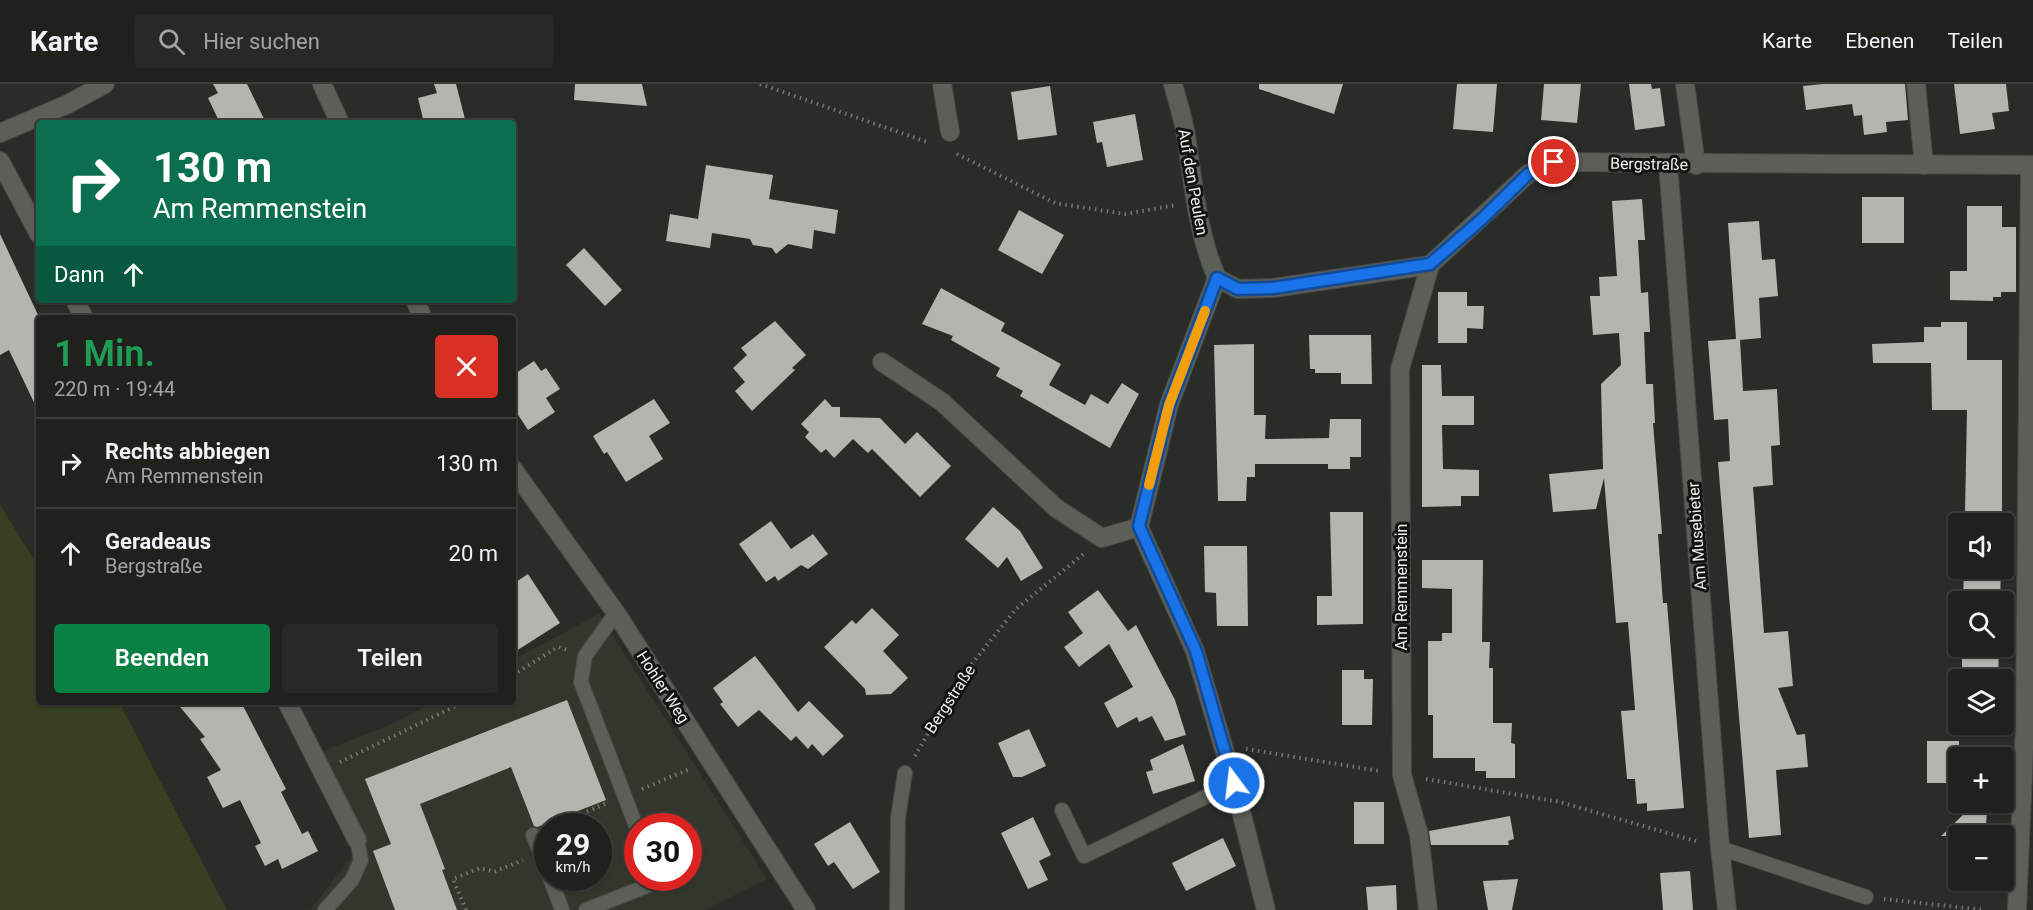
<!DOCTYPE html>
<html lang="de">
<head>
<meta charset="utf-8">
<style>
  :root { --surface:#20211d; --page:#282926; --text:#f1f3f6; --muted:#a2a3a4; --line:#3d3e3b; --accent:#0b8043 }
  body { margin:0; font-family:Roboto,sans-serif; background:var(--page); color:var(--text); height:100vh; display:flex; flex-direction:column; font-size:22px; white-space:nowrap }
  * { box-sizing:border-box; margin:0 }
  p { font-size:20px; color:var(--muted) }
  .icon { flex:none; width:33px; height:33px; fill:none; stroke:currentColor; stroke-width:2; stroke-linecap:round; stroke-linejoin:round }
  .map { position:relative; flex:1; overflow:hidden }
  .side { position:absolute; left:36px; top:231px; width:480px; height:390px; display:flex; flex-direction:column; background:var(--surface); border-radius:6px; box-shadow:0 2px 4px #0004,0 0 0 2px var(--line) }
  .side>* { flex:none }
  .guide { position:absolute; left:36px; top:36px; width:480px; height:183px; border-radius:6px; box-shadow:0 2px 4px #0004,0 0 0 2px var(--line); background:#0b6e4f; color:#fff; overflow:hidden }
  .buttons { position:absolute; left:1948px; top:429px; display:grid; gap:12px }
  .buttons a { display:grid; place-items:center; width:66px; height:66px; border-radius:6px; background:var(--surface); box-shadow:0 2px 4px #0004,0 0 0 2px var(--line); font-size:30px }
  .speed { position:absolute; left:534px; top:729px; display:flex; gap:12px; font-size:30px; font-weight:700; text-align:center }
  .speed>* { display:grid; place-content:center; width:78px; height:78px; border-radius:50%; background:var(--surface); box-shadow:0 2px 4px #0004,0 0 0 2px var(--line); line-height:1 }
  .speed small { font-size:15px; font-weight:400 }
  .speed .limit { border:9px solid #d22; background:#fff; color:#111 }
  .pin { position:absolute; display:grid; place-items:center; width:51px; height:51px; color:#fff; margin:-26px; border:3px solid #fff; border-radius:50%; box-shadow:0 2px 6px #0007 }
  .me { position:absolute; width:66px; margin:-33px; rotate:345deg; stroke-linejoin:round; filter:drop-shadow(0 0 4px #0008) }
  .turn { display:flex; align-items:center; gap:21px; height:126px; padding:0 18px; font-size:27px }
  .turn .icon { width:78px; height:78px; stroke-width:2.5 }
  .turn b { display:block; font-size:42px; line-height:51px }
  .then { display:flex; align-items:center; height:57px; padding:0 18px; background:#0003; gap:12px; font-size:22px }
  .round { display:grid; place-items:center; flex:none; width:63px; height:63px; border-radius:6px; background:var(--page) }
  .overview { display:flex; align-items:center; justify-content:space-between; height:102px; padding:0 18px }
  h1 { font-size:36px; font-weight:600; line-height:45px; color:#1e9e55 }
  .cta { display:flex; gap:12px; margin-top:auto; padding:12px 18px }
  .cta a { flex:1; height:69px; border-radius:6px; background:var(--accent); color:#fff; font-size:24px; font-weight:600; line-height:69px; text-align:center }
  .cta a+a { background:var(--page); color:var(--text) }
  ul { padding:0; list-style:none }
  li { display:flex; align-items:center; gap:18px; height:90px; padding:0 18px; border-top:2px solid var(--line) }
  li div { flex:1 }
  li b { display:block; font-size:22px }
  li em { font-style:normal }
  header { display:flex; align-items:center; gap:36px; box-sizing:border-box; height:84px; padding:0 30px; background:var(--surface); border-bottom:2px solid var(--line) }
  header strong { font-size:28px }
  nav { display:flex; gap:33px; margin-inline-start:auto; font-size:21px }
  .search { width:420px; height:54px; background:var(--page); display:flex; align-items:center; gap:15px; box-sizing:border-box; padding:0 21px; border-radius:6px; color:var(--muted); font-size:22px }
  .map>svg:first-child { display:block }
  .built { fill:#33372b; fill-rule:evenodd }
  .green { fill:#374020 }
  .building { fill:#b3b5ae }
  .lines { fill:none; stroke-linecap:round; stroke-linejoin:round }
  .lane-casing { stroke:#484945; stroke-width:16 }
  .street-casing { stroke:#484945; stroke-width:20 }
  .path { stroke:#777974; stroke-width:4; stroke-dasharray:1.5 4.5; stroke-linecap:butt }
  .lane { stroke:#5c5e58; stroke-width:14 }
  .street { stroke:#5c5e58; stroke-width:18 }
  .route-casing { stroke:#114b97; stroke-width:15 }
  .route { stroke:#1a73e8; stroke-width:10 }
  .slow { stroke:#f59e0b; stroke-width:10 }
  .labels { text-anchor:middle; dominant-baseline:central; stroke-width:6; stroke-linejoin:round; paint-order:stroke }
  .street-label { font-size:16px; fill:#eeefeb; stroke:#131412 }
</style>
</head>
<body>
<header>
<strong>Karte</strong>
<div class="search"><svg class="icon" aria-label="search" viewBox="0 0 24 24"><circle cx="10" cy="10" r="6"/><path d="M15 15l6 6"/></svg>Hier suchen</div>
<nav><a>Karte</a><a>Ebenen</a><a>Teilen</a></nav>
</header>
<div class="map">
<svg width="2033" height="826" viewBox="0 0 2033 826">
  <rect width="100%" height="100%" fill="#2a2c27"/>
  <path class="built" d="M599,530L767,795L705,826H310L363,758L320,668L390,641L434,618H513V576ZM548,742H598V794H548ZM638,742H688V794H638Z"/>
  <path class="green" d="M0,421L39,484V618H119L227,826H0Z"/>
  <g class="building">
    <path d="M213,0H247L266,39H220L208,14L218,9Z"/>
    <path d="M434,0H456L466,39H424L418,14L437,9Z"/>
    <path d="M575,0H642L647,22L574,16Z"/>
    <path d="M1259,0H1343L1334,30L1259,5Z"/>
    <path d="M1457,0H1497L1493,48L1453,45Z"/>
    <path d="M1544,0H1581L1577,39L1541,36Z"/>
    <path d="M1629,0H1651L1652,5L1660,4L1665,42L1635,46Z"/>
    <path d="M1823,0H1905L1908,36L1886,38L1887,48L1864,51L1862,31L1854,32L1852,20L1806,26L1803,2Z"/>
    <path d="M1954,0H2006L2009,27L1992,29L1995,45L1960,50Z"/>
    <path d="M1050,2L1057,51L1018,56L1011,8Z"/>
    <path d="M1135,30L1143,76L1107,83L1102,58L1097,59L1093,38Z"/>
    <path d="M706,81L773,91L769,115L838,126L835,150L814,146L812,165L788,160L776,170L772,164L753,161L750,155L712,149L710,164L666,157L670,130L698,135Z"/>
    <rect x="1862" y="113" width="42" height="46"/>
    <path d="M1642,115L1645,156H1638L1641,209L1648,208L1650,248H1644L1646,300H1653L1655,339H1653L1662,450H1658L1663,519H1667L1684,724L1647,727V719L1637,720L1635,695H1627L1621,627L1635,626L1628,538L1616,539L1604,394L1596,425L1553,428L1549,390L1603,385L1601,300L1621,281L1619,249L1593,251L1590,212H1600L1599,193L1617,192L1612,117Z"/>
    <path d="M1967,122H2002V143H2016V208H2001V213H1993V217L1950,216V187H1967Z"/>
    <path d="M1019,126L1064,151L1042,190L998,166Z"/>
    <path d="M1759,137L1762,176L1775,175L1778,212L1759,214L1761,254L1740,256L1743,307L1777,305L1780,361L1771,362L1773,401L1753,403L1764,549L1788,547L1793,602L1778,604L1797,651L1805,650L1808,683L1776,686L1781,751L1749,754L1718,378L1730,377L1728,335L1714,336L1708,257L1736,255L1728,139Z"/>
    <path d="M0,150L39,233V329L9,266L0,271Z"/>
    <path d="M584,164L622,206L605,222L566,181Z"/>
    <path d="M941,204L1005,239L1001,247L1061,280L1049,301L1085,321L1091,310L1108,320L1122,299L1139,310L1110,364L1020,312L1023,307L996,292L1000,284L951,256L953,252L922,240Z"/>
    <path d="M1438,208H1467V222H1484L1483,245L1467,244V259H1438Z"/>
    <path d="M775,237L806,271L792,284L795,286L752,327L735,307L745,298L733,284L747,271L741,264Z"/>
    <path d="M1941,238H1967V276H2002V430H1965L1967,326H1932L1931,279H1873L1872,260L1924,258V243H1941Z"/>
    <path d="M1309,251H1371L1372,300H1341V289H1315V285H1310Z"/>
    <path d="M1254,260V331H1266L1265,355L1329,354L1330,335H1361V373H1350V385H1328V380H1255V393H1247L1246,417H1218L1214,261Z"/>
    <path d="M534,277L541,287L546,284L560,305L546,314L555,328L528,346L513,323V291Z"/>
    <path d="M1422,281H1441L1442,312H1474V341H1442L1443,385L1479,386V412H1461V422L1422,423Z"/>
    <path d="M654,315L670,339L649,352L663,375L626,398L607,368L604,370L593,352Z"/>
    <path d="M825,315L832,323H840V333L880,334L905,360L917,348L951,382L920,413L872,365L868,369L853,355L834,374L826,365L821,369L805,353L809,348L801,340Z"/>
    <path d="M993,423L1020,447L1043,484L1021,497L1007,473L998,484L965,455Z"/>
    <path d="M1330,428H1363V540L1317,541V512H1332Z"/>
    <path d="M771,437L791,465L813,450L828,470L808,485L801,481L778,497L775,492L766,498L739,460Z"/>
    <path d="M1204,462H1247L1248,542H1217L1216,509L1205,508Z"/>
    <path d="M1422,476H1483L1482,558H1490L1489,584H1493V639H1512L1511,659L1515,660V694H1486V687H1475V674H1433V631H1428V557H1442V549H1452V505L1422,504Z"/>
    <path d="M1964,484H2001L2000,518H1963Z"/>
    <path d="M528,490L560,539L513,569V500Z"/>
    <path d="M1098,506L1128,547L1136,541L1175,616L1186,651L1165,657L1152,632L1139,638L1137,633L1117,644L1104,619L1133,603L1109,560L1079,583L1064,563L1083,549L1068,528Z"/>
    <path d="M872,524L899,551L883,567L908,594L891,610L866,611L865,605L824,563L852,536L856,540Z"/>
    <path d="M1962,562H1999L1998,596H1962Z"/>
    <path d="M755,572L798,628L809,617L844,652L823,672L812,660L808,665L796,652L791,657L759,626L738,643L720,620L723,618L713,604Z"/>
    <path d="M1342,586H1364V595H1373L1372,641H1342Z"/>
    <path d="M567,616L606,716L537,743L534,742L511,683L420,720L445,785L442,786L457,826H395L373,767L391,760L365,695Z"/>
    <path d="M176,618H241L286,705L281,708L302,750L308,747L318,767L282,785L278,775L265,782L255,762L261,759L240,716L223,724L207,693L221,686L200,655L205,653Z"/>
    <path d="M1029,645L1046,682L1022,693H1013L998,659Z"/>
    <rect x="1927" y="657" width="32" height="42"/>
    <path d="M1183,660L1195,697L1153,710L1146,688L1153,686L1150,676Z"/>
    <rect x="1354" y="718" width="30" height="42"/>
    <path d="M1967,727L1987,728L1985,752H1941Z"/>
    <path d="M1510,732L1514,755L1508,757L1509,761H1431L1429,747Z"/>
    <path d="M1033,733L1051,771L1039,777L1048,796L1028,805L1001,749Z"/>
    <path d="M850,738L880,788L853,805L834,778L828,782L814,760Z"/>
    <path d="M1223,754L1236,782L1186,807L1172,779Z"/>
    <path d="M1690,787L1693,826H1663L1660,789Z"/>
    <path d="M1518,795L1512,826H1488L1483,797Z"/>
    <path d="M1396,801L1397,826H1368L1366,803Z"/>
  </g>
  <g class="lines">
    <g class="lane-casing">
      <g id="lane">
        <path d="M616,529L585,572L581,598L638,747"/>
        <path d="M1062,726L1084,772L1234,699"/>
        <path d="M533,751L548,788"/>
        <path d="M1720,764L1866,813"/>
        <path d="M550,794L562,826"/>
        <path d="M325,826L352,796L361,776L357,756"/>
        <path d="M586,826L657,798L655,794"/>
        <path d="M897,826L898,734L905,689"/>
      </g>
    </g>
    <g class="street-casing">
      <g id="street">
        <path d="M322,0L340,39"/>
        <path d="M942,0L950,48"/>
        <path d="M1173,0C1178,19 1185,39 1187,59C1194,105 1198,151 1217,194"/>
        <path d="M1685,0L1696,81"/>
        <path d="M1916,0L1924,81"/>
        <path d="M0,49L68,20L105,0"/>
        <path d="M0,77L39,150"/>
        <path d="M1668,79L1720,764L1727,826"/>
        <path d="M1217,194L1238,205L1273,204L1430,181L1528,90L1554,78L2033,81"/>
        <path d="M1217,194L1169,321L1139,443L1195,567L1234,699L1266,826"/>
        <path d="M75,216L84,234"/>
        <path d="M415,216L423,234"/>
        <path d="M882,278L942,318L1056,424L1102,454L1139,443"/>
        <path d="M513,385L616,529L806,826"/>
        <path d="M287,618L357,756"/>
        <path d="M1428,826L1419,751L1402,691L1400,285L1430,181"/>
        <path d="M2017,826L2025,642L2030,81"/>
      </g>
    </g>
    <g class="path">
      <path d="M760,0L930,59"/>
      <path d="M957,70L1055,119L1125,130L1176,121"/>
      <path d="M513,591L558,563L567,566"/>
      <path d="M1246,665L1380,687"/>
      <path d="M915,672L958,597L1016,525L1086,468"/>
      <path d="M340,678L464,618"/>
      <path d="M1426,695L1560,718L1699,758"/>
      <path d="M642,705L690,685"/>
      <path d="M571,735L574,742"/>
      <path d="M554,742L607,719"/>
      <path d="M594,794L595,797"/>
      <path d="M1884,815L1984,826"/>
      <path d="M466,826L453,795L480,784L494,788L523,776"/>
    </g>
    <use href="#lane" class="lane"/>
    <use href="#street" class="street"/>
  </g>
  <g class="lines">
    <g class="route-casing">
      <path id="route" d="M1234,699L1196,567L1139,442L1169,321L1217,194L1238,205L1273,204L1430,180L1482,135L1528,90L1554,78"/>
    </g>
    <use href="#route" class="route"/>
    <path class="slow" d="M1149,401L1169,321L1205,227"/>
  </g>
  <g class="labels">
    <g class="street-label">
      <text transform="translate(1649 80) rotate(1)">Bergstraße</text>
      <text transform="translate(1193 98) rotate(80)">Auf den Peulen</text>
      <text transform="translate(1697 452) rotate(-94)">Am Musebieter</text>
      <text transform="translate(1401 503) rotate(-90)">Am Remmenstein</text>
      <text transform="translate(663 603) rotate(57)">Hohler Weg</text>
      <text transform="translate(950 615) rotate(-57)">Bergstraße</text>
    </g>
  </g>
</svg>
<div class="buttons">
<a><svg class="icon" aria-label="sound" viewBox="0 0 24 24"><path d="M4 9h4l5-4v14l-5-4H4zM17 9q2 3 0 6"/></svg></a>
<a><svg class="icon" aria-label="search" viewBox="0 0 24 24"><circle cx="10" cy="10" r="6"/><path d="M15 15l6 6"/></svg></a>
<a><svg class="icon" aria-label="layers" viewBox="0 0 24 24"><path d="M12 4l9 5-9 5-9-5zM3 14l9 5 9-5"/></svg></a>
<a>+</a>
<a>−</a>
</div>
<div class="speed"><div>29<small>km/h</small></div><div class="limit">30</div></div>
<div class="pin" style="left:1554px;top:78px;background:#d93025"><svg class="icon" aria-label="arrive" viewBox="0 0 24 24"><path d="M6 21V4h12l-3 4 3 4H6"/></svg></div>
<svg class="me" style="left:1234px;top:699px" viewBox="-20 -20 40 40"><circle r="17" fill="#1a73e8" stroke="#fff" stroke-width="3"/><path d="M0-11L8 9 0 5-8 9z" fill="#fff"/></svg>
<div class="guide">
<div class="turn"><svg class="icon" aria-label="right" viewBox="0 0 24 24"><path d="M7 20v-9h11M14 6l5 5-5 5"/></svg><div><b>130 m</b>Am Remmenstein</div></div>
<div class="then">Dann<svg class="icon" aria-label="ahead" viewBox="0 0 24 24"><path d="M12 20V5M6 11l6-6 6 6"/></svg></div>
</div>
<section class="side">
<div class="overview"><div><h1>1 Min.</h1><p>220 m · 19:44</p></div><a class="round" style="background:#d93025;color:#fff"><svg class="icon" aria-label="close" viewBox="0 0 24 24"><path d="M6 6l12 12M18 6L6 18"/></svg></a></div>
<ul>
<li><svg class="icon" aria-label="right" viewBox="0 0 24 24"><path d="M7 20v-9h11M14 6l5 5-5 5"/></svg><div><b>Rechts abbiegen</b><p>Am Remmenstein</p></div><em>130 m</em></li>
<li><svg class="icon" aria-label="ahead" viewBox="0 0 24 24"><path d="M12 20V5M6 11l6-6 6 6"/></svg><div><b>Geradeaus</b><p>Bergstraße</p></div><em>20 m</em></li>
</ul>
<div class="cta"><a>Beenden</a><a>Teilen</a></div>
</section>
</div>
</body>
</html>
